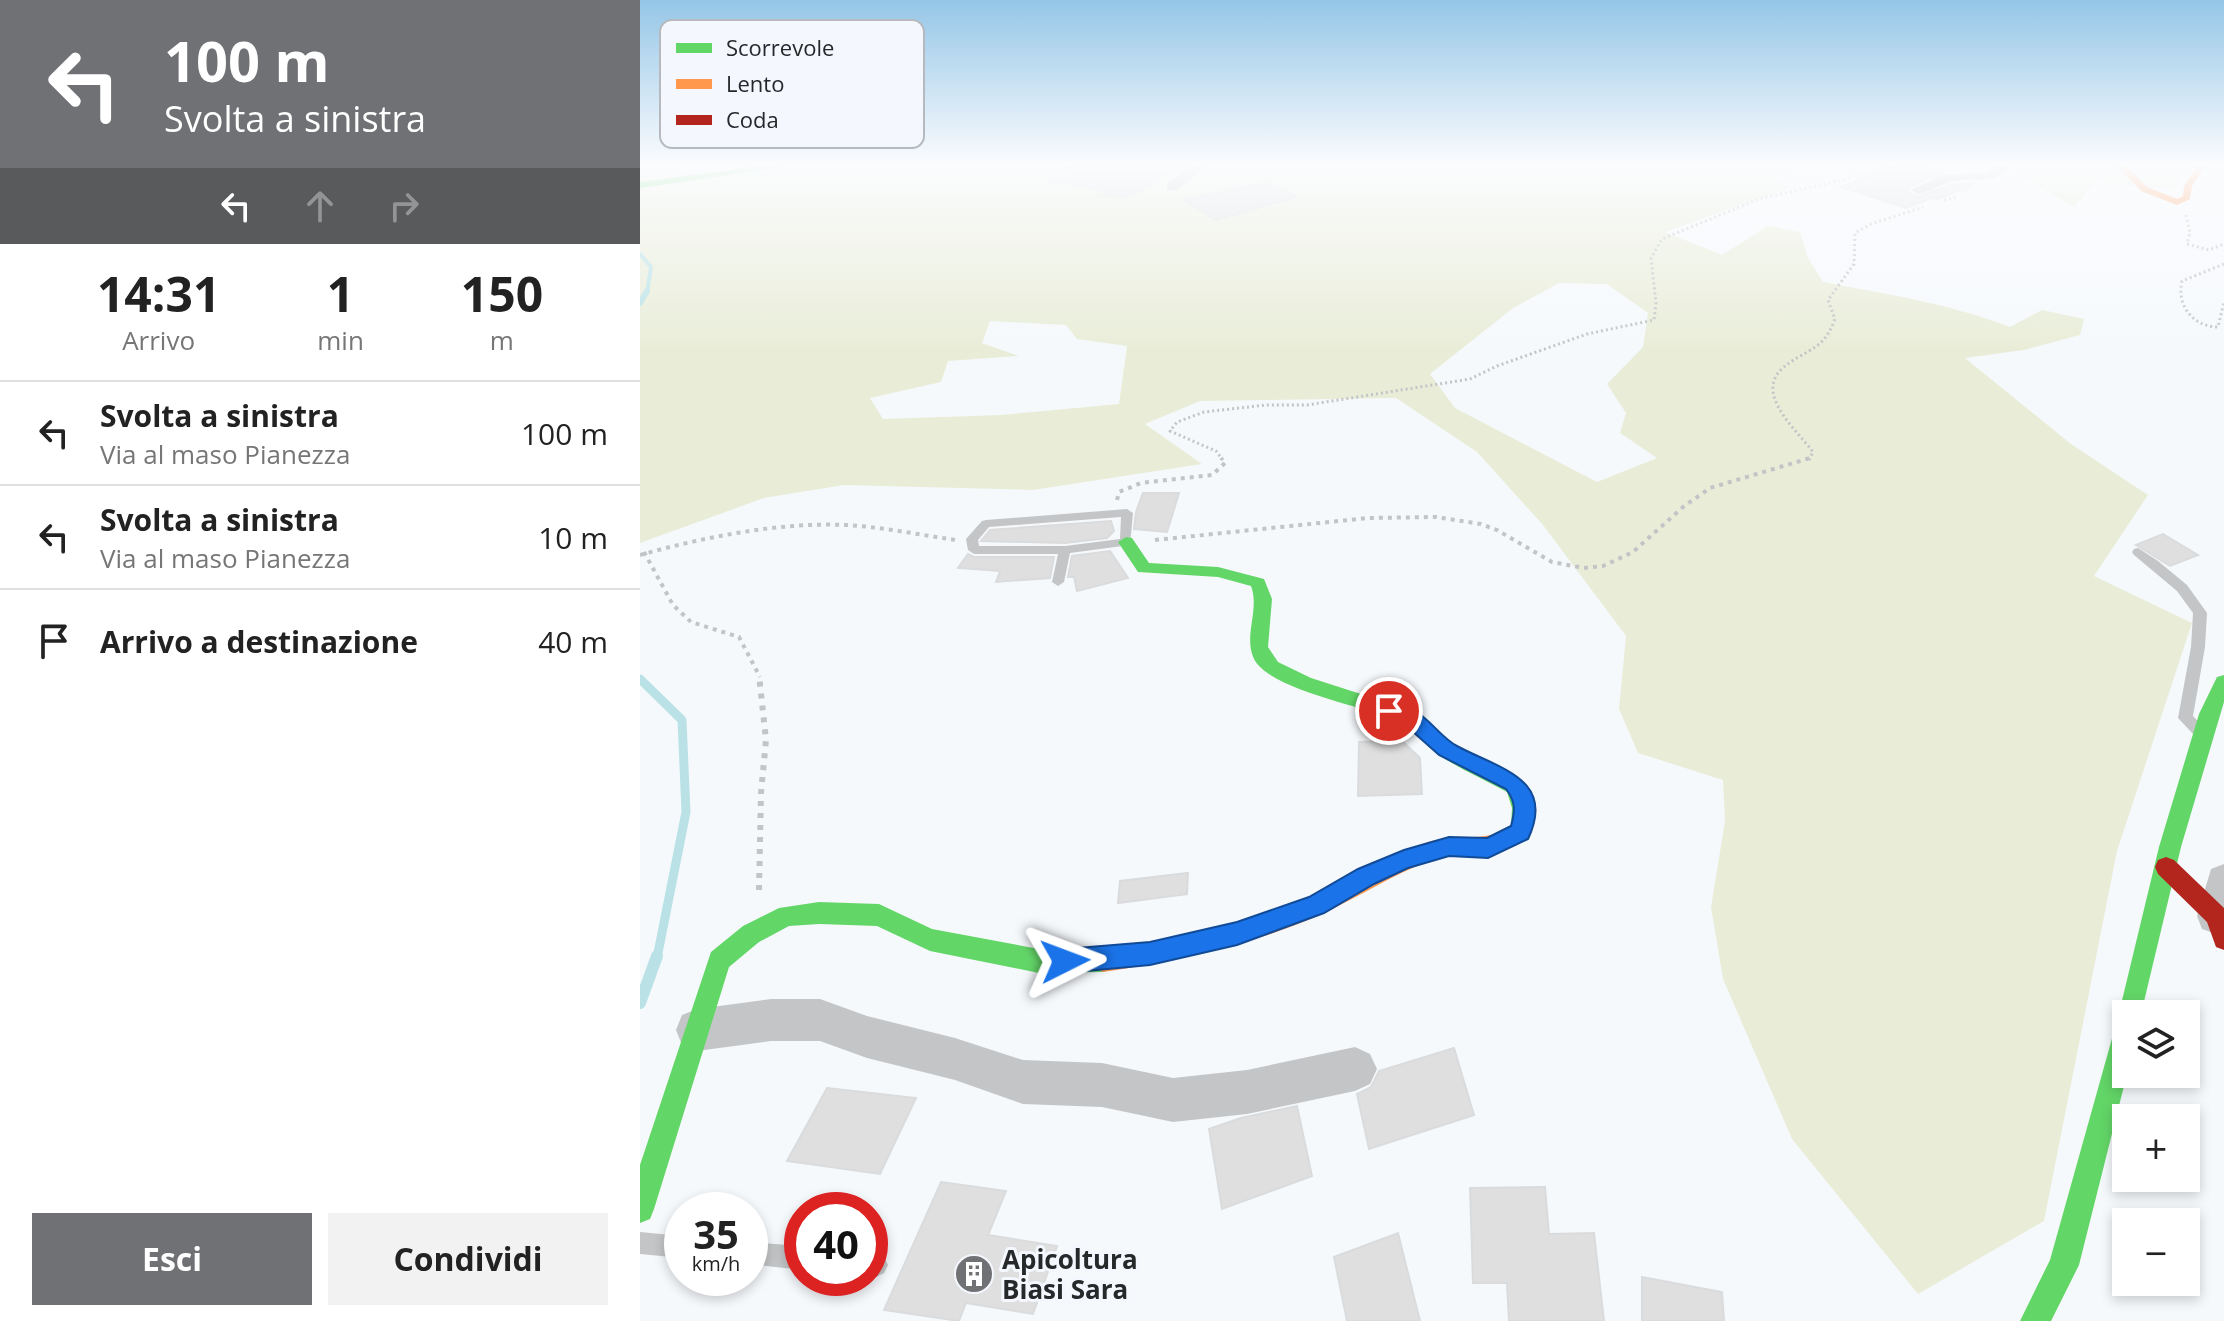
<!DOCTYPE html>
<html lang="it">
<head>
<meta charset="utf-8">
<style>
  :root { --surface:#fff; --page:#f2f2f2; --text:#222; --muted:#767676; --line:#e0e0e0; --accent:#6f7174 }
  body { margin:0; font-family:"Open Sans",sans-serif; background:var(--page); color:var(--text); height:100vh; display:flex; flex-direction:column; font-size:30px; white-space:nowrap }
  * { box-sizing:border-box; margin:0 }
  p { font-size:26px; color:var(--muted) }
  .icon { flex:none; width:44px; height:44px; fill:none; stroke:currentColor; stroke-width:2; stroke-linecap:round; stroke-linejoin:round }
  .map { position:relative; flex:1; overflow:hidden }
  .sheet { display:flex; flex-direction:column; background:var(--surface); width:640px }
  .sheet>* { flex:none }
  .hud { background:#6f7174; color:#fff; overflow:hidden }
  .tools { position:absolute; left:1472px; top:1000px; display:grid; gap:16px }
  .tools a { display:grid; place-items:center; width:88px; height:88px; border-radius:0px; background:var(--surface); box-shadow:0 4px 12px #0003; font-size:40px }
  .speed { position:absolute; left:24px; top:1192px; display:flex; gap:16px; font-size:40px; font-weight:700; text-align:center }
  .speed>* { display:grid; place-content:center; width:104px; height:104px; border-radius:50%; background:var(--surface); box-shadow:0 4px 12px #0003; line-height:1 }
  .speed small { font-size:20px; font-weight:400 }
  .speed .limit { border:12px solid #d22; background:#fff; color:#111 }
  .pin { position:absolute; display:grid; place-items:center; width:68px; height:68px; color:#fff; margin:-34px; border:4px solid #fff; border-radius:50%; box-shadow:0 2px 8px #0007 }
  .me { position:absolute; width:88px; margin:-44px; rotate:87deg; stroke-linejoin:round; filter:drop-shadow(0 0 6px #0008) }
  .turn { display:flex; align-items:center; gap:28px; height:168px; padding:0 32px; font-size:36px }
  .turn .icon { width:104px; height:104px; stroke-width:2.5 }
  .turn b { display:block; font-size:56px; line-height:68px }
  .lanes { display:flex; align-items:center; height:76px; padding:0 32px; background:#0003; justify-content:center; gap:40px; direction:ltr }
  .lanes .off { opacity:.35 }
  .eta { display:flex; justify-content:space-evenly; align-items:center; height:136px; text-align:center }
  .eta b { font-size:48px; font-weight:700; line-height:56px }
  .cta { display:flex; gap:16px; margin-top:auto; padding:16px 32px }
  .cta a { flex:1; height:92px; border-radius:0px; background:var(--accent); color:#fff; font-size:32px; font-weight:700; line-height:92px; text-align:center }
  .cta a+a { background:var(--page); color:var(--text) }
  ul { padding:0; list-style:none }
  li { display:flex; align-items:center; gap:24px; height:104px; padding:0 32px; border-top:2px solid var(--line) }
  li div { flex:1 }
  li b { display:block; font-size:30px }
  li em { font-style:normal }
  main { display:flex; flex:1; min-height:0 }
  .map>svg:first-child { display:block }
  .green { fill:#e9edd8; fill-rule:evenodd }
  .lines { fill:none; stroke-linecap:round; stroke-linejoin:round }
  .stream-far3 { stroke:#bae2e6; stroke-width:4 }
  .stream-far2 { stroke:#bae2e6; stroke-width:6 }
  .stream-far1 { stroke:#bae2e6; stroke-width:9 }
  .stream { stroke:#bae2e6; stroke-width:12 }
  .building { fill:#dfdfe0; stroke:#dadbdc; stroke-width:2 }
  .path-far2 { stroke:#c3c4c6; stroke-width:3; stroke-dasharray:2 3; stroke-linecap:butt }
  .path-far1 { stroke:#c3c4c6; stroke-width:4; stroke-dasharray:4 5; stroke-linecap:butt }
  .path { stroke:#c3c4c6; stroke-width:6; stroke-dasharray:5 7; stroke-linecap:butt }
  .lane { fill:#c4c5c6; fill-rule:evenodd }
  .street { fill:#c4c5c6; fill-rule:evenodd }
  .fast { fill:#63d668; fill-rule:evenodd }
  .slow { fill:#ff974d; fill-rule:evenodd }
  .jam { fill:#b3261e; fill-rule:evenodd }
  .route { fill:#1a73e8; stroke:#114b97; stroke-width:2 }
  .labels { text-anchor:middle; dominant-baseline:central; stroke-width:6; stroke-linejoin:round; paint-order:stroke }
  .near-poi-label { font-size:26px; font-weight:bold; fill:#26282a; stroke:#f4f8fe; text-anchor:start }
  .key { fill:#f4f8fe; stroke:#b6babe; stroke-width:2 }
  .key-label { font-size:22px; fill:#26282a }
</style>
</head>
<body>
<main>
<section class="sheet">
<div class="hud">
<div class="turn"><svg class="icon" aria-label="left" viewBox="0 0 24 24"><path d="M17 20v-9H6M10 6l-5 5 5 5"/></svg><div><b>100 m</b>Svolta a sinistra</div></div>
<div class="lanes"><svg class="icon" aria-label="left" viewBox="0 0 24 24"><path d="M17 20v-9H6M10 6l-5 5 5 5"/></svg><svg class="icon off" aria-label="ahead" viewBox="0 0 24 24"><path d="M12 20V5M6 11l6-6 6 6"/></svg><svg class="icon off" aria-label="right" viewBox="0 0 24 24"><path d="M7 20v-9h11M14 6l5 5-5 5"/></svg></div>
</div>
<div class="eta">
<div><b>14:31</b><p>Arrivo</p></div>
<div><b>1</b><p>min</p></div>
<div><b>150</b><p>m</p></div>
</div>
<ul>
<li><svg class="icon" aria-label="left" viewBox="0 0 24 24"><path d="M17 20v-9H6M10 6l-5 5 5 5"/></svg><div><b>Svolta a sinistra</b><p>Via al maso Pianezza</p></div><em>100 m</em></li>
<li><svg class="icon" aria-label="left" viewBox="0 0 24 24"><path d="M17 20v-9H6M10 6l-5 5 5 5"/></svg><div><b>Svolta a sinistra</b><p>Via al maso Pianezza</p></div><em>10 m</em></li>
<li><svg class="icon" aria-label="arrive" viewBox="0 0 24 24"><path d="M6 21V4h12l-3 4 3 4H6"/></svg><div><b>Arrivo a destinazione</b></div><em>40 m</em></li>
</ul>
<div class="cta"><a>Esci</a><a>Condividi</a></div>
</section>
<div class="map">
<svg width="1584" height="1321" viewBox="0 0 1584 1321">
  <rect width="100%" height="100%" fill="#f6f9fc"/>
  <g class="green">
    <path d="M0,164H1122L1148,170L1132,180L1152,187L1025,232L1082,255L1128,226L1160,232L1168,258L1183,282C1246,294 1311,304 1370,327L1402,310L1444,319L1440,335L1384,350L1325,358L1431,444L1508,495L1454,576L1552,623L1477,851L1404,1221L1278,1294L1152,1139L1083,979L1071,907L1085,821L1083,780L998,753L979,709L986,636L903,525L837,452L756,398L560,401L505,424L562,464L393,490L204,485L124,498L0,543ZM919,283L967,284L1008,313L1003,347L967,384L986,413L980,433L1017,458L957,482L815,408L790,374L873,308ZM350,321L426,325L437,339L487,346L479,404L361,415L243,419L230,398L301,382L308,361L379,356L342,343Z"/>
    <path d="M1380,164H1584V175L1545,166L1534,190L1457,181L1434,207L1382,177Z"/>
  </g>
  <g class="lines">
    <path class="stream-far3" d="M0,254L11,267L7,293"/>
    <path class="stream-far2" d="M0,303L7,291"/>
    <path class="stream-far1" d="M0,679L42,720L46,812L17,958"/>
    <path class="stream" d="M0,1003L17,956"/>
  </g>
  <g class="building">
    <path d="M446,164H548L490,197L462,196L468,191L411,181L424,174L430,176Z"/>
    <path d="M1260,164H1277L1305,172L1270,187L1268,191L1277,197L1310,185L1334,183L1325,191L1319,190L1298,199L1292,198L1266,208L1201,187Z"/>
    <path d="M627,182L657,197L576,220L543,200Z"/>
    <path d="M503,493H539L527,532L494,529L496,512Z"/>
    <path d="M471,521L474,531L467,538L425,543L341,541L350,530Z"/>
    <path d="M1523,534L1558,555L1530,566L1496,545Z"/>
    <path d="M470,551L488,578L437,591L434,577H428L432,556Z"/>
    <path d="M328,554L334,557H414L410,578L356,582L360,571L318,568Z"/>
    <path d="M762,741L780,758L782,794L718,796L719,742Z"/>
    <path d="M548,873L547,894L478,903L480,881Z"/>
    <path d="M814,1048L834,1115L729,1149L717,1094L731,1087L739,1071Z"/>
    <path d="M187,1088L276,1098L240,1174L147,1161Z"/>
    <path d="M657,1106L672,1176L582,1209L569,1129L601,1118Z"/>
    <path d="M301,1182L366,1191L348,1235L417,1246L393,1314L326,1303L319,1321L244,1310Z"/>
    <path d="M905,1187L909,1234L954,1233L964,1321H869L867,1283H833L830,1188Z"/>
    <path d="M758,1233L780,1321H707L694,1257Z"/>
    <path d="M1002,1277L1082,1292L1084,1321H1002Z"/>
  </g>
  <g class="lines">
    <g class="path-far2">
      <path d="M1304,200L1318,197"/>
      <path d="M1546,215L1550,232L1547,244L1569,250L1584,244"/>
      <path d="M1584,264L1542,281C1536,306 1554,327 1578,327L1584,302"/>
      <path d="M583,460L576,451L530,431L537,422L564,412L626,405H667L830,379L857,366L947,334L1014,320L1016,303L1011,258L1022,239L1119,199L1207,179L1253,164"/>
      <path d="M1169,460L1173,452C1161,436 1144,421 1136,402C1122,369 1158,360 1178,345C1187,338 1191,329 1195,319L1188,300L1214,264L1215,233L1231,224L1283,207"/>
    </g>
    <g class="path-far1">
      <path d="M477,500L479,492L501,483L572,475L585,463L581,458"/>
      <path d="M515,540L728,518L796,517L841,524L857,530L912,562L944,568L963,566L993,552L1043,507L1070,488L1170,458"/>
      <path d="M4,552L33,605L51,622L99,637L120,677"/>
      <path d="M0,555C64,537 140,522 206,525C243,527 280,535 316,540"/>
    </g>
    <path class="path" d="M119,890L121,793L126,740L119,675"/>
    <g class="lane">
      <path d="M487,509L493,513L490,545L430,553L424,582L418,586L412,582L418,554H334L328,550L326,539L342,521L346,520ZM481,517L480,539L425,546H339L338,540L349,527Z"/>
      <path d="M1498,548L1518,561L1547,585L1567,613L1565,647L1553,716L1568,732L1565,736H1555L1538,718L1551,647L1553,613L1537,591L1494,555L1492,552L1494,549Z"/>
      <path d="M0,1232L42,1236V1258L0,1254Z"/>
      <path d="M110,1242L162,1246V1270L110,1264Z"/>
      <path d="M230,1252L244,1257L248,1265L244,1273L236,1277L230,1276Z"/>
    </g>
    <g class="street">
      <path d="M427,164H443L428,173L421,169Z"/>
      <path d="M553,164H569L537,190H527V184Z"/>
      <path d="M1358,164H1373C1355,186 1338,177 1314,181C1302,183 1291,192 1278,194L1271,190L1302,175L1345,173Z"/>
      <path d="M1584,864V931L1576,934L1562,929L1557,916L1571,869Z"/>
      <path d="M131,999H180L227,1016L315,1038L383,1060L462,1063L533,1078L607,1070L715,1047L730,1054L737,1069L730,1084L715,1091L607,1114L533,1122L462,1107L383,1104L315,1080L227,1058L180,1041H131L57,1051L42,1045L36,1030L42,1015L57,1009Z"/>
    </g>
    <g class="fast">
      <path d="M136,164H163L0,188V182Z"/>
      <path d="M486,537L492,538L509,563L578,567L624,579L632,599L628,647L638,662L671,678L777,712L813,744L881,780C891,798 898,819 889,839L862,850L854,848L851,841L854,834L871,827L872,808L867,792C845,780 822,770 802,757C786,747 776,728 760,721C727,707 630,690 614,659C603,636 620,610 611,586L578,577L498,572L478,542Z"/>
      <path d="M1584,675V702L1541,847L1501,1014H1486L1487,1074L1439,1265L1411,1321H1380L1410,1260L1478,1017L1519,847L1559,714L1577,677Z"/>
      <path d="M179,902L239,904L292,929L399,949L463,948L471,952L475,960L471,968L463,972L399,973L290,951L237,926L179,924L149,926L119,942L89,967L14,1209L10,1219L0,1223V1165L71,952L103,926L139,908Z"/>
    </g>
    <g class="slow">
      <path d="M1476,164H1484L1507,187L1537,199L1543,196L1544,186L1559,164H1567L1552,186L1550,199L1537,205L1501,191Z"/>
      <path d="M862,832L870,834L873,841L870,848C844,859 818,851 792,860C753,874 719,897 682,914C612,945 538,961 463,972L455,968L451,960L455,952L463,948C525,940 588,930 647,907C694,889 736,861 785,843C811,834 837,841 862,832Z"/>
    </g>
    <path class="jam" d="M1526,857L1534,860L1584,908V950L1576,947L1567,922L1518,874L1515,867L1518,860Z"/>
  </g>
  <linearGradient id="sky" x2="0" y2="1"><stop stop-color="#95c6e7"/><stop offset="0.47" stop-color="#fbfcfe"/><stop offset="1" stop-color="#fbfcfe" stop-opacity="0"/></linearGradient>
  <rect width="1584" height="349" fill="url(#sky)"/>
  <path class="route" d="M749,703C758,706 770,708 778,713C792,722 802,738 817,746C857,768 917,778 888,839L848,858L809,856L768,868L734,884L684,913L597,945L510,965L425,973L416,969L413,961L416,953L425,949L510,942L597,922L669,897L718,869L764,850L809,837L847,838L871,826C875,811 876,802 866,789L799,755L763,723L742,716L739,711L742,706Z"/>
  <defs>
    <g id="building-disc" transform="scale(2)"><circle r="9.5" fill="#6f7174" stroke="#f4f8fe"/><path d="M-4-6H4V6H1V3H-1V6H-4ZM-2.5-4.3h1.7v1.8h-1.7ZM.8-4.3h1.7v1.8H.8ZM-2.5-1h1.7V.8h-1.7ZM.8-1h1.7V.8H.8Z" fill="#fff"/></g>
  </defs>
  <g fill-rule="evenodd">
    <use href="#building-disc" x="334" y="1274"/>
  </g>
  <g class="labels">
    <g class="near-poi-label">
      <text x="362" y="1259">Apicoltura<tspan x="362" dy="30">Biasi Sara</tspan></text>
    </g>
  </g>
  <rect x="20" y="20" width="264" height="128" rx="12" class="key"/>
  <rect x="36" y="43" width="36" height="10" fill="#63d668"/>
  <rect x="36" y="79" width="36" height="10" fill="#ff974d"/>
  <rect x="36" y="115" width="36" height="10" fill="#b3261e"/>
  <g class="key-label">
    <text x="86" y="56">Scorrevole</text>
    <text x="86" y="92">Lento</text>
    <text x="86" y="128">Coda</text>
  </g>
</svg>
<div class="tools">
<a><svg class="icon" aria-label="layers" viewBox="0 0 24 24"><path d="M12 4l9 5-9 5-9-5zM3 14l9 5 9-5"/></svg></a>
<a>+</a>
<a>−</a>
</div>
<div class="speed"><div>35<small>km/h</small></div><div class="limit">40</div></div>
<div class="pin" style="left:749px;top:711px;background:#d93025"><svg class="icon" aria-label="arrive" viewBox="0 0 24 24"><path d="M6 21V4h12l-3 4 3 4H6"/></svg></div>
<svg class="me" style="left:425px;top:961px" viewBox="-20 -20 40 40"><path d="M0-17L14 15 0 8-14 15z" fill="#1a73e8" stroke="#fff" stroke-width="4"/></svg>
</div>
</main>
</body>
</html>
